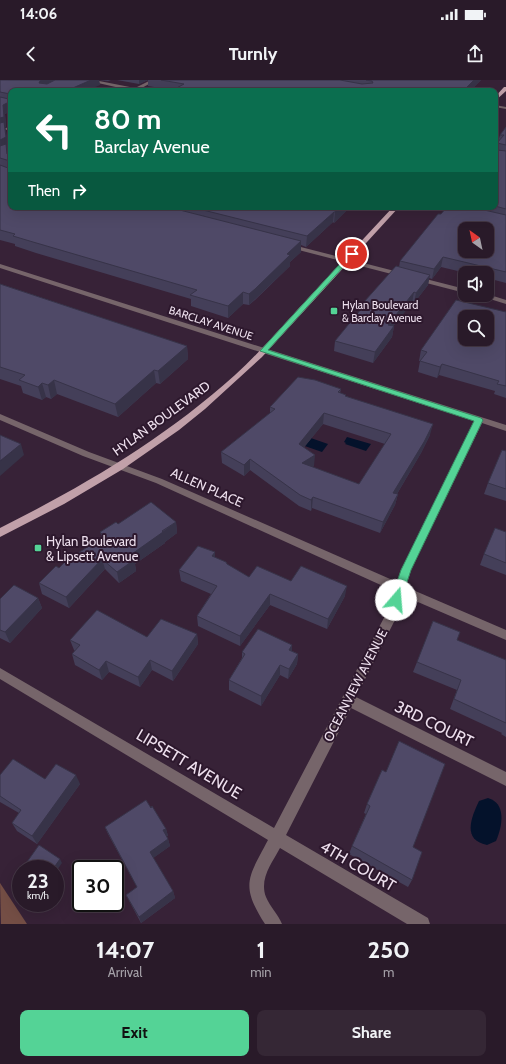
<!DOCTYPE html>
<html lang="en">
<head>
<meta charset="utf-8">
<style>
  :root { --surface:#291a29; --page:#352735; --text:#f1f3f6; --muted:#a5a1a8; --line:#453846; --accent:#54d396 }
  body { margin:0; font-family:Cabin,sans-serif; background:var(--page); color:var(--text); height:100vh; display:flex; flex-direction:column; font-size:15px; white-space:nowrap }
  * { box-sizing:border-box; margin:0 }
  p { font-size:13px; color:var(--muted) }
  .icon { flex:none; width:22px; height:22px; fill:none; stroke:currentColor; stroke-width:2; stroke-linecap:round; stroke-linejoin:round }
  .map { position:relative; height:844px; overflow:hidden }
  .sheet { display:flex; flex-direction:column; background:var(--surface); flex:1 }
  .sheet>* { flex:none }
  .hud { position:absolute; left:8px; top:8px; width:490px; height:122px; border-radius:8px; box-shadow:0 4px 16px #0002,0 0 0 1px var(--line); background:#0b6e4f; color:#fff; overflow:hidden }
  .needle { width:26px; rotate:327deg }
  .buttons { position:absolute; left:458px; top:142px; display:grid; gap:8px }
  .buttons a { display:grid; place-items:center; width:36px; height:36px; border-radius:8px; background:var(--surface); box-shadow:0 4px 16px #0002,0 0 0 1px var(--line); font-size:20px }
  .speed { position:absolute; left:12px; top:780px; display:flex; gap:8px; font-size:20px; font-weight:700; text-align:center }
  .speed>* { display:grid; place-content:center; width:52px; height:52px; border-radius:50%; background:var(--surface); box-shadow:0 4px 16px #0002,0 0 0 1px var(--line); line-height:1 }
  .speed small { font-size:10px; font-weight:400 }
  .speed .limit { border:2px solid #111; border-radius:6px; background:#fff; color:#111 }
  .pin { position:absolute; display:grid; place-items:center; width:34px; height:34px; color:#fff; margin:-17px; border:2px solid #fff; border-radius:50%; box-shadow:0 1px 4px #0007 }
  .me { position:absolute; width:44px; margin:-22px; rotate:18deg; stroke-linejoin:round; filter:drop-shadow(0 0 3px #0008) }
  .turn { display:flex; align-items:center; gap:14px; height:84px; padding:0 20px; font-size:18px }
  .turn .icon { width:52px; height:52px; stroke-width:2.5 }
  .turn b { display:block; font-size:28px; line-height:34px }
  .then { display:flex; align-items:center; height:38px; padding:0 20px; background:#0003; gap:8px; font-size:15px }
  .eta { display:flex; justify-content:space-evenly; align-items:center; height:68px; text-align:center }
  .eta b { font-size:24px; font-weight:700; line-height:28px }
  .cta { display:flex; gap:8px; margin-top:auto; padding:8px 20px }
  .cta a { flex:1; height:46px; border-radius:8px; background:var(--accent); color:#111; font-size:16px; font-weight:700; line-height:46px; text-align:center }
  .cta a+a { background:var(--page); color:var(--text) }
  .status { display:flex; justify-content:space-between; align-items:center; height:28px; padding:0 20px; background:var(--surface); direction:ltr }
  .status svg { height:11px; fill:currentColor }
  header { display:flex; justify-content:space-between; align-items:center; height:52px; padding:0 20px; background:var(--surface); font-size:18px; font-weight:700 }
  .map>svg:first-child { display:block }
  .forest { fill:#744e45 }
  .water { fill:#04122b }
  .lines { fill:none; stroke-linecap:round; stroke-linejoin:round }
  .minor { fill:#76656a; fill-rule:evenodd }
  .major { fill:#c1a0a9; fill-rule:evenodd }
  .wall { fill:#443f59; fill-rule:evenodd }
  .shaded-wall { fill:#373348 }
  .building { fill:#4f4967; stroke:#373348; fill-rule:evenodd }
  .route { fill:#54d396; stroke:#378962 }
  .poi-dot { fill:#54d396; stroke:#2d182d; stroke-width:1.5 }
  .labels { text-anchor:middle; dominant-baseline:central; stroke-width:4; stroke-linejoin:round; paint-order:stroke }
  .far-poi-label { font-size:11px; fill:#eee0ee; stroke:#2d182d; text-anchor:start }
  .far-street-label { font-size:11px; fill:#eee0ee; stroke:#2d182d }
  .street-label { font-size:13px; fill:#eee0ee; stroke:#2d182d }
  .poi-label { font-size:13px; fill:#eee0ee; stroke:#2d182d; text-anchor:start }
  .near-street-label { font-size:16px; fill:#eee0ee; stroke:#2d182d }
</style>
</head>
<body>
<div class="status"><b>14:06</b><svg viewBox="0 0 49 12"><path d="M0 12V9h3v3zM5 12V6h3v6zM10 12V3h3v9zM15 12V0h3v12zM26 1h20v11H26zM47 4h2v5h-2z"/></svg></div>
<header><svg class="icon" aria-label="back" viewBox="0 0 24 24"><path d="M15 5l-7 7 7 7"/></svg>Turnly<svg class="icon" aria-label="share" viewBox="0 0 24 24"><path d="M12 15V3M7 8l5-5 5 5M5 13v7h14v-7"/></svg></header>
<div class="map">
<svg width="506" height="844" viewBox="0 0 506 844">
  <rect width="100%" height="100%" fill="#372237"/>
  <path class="forest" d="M0,803L27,844H1Z"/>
  <g class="water">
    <path d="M305,356L328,364L322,372L299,364Z"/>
    <path d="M347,357L371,364L366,371L345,364L346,363L344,362Z"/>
    <path d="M488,718C506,723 503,745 496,761L487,765C462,760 471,738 479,721Z"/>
  </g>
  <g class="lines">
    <g class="minor">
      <path d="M85,0H94L135,8L151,0H156L140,9L147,11H133Z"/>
      <path d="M495,25L506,27V29L495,27Z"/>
      <path d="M11,47V49L0,51V49Z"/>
      <path d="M11,67V71L0,76V72Z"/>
      <path d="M436,127H446L462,132L459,134Z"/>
      <path d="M289,164L465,209V213L287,167V165Z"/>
      <path d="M0,184L506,345V351L482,343L411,490L406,507L506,550V560L404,516L399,532L356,617L506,692V706L351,628L286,755L428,838L430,844H407L280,768C272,783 259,799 266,817C270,827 278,834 282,844H265C240,805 248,798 268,760L0,599V588L274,748L387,532L394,511L156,403L83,376L0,340V334L89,372L162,399L397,502L401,490L474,341L0,188Z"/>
      <path d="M487,214L506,220V224L477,215Z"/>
    </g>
    <g class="major">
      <path d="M504,7H506V11L495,21V17Z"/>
      <path d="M393,127H399L262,277L205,329L179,350L123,389L64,424L0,457V448C84,406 165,358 235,295C258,274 279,250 300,227C331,194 362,160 393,127Z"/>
    </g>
  </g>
  <g class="wall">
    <path d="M0,0H111L108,1L99,0L100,5L11,11V31L5,34L6,46L5,47L6,51L8,67H7L8,74L11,72V127H350L334,143L333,142L306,167L301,165V172L290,182V186L255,220L249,225L243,224L228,238L191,226V219L36,173L15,166V164L0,160Z"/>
    <path d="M117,0H148L139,4Z"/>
    <path d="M148,0H481L470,11L172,10L148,6Z"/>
    <path d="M506,47V203L487,198V193H466L441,187L432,199L429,198L428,205L414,223H412L393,246H394L392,257L373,283L334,271L335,261L364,226V222L399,187L400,181L447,127H495V65L496,67L497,63L498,62L500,55Z"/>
    <path d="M0,204L187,266L188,279L160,304L156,303L118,337L57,314L51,319L46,317L42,320L23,313L21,306L0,299Z"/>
    <path d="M506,232V318L494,314L495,311L439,295L437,298L418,292L420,281H419L421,270Z"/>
    <path d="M341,309L340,313L346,316L430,355L421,373L397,414H398L395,425L380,453L312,428L311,431L299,426L250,390L244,396L222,383L221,372L270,333V327ZM323,344L385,364L359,404L312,387L314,386L304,367Z"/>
    <path d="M506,371V421L484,414L488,403Z"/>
    <path d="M176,442L177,453L165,462V463L135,484L136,491L119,503L105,489L69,528L42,514L39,503L102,457L100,452L118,444Z"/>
    <path d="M506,452V495L480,485L484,474Z"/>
    <path d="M215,472V478L249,497L291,501L345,516L327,549L270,525L240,566L198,546L197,536L211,514L181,501L179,490Z"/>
    <path d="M38,518L42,528L10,563L0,558V519Z"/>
    <path d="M197,554L198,564L173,601L152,590L140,607L109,592L102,600L75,585L72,574L75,571L74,570L70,560L147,557Z"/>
    <path d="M457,560L506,583V657L501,654L502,653L450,629L457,610L413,592L417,582Z"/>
    <path d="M292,565V571L298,574L297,584L288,599L280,595L261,626L229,610V600L242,578V572Z"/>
    <path d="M382,690L413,767L412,800L408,807L349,774L352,766L366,734L364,733L367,724Z"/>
    <path d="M0,695L45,699L80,704L37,764L17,751L12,743L19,733L0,722Z"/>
    <path d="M151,728L166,749L168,756H166L168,759L170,766L153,778L173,811L175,818L141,843L126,815L137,807L108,754L105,747Z"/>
  </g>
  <g class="shaded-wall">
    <path d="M42,0H62L41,11L39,3L40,1Z"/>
    <path d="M91,0H99L100,5L86,11H66Z"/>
    <path d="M139,0H148L139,4Z"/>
    <path d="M474,0H481L470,11H463Z"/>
    <path d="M11,21V31L5,34L6,46L5,47L6,51L8,67H7L9,81L0,70V38L3,25Z"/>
    <path d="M341,127H350L334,143L335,132Z"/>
    <path d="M334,132L333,142L306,167L307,156Z"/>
    <path d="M301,161V172L290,182V186L249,225V214L287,174Z"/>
    <path d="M443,177L441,187L432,199L434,189Z"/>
    <path d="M430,195L428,205L414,223L416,213Z"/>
    <path d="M243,212V224L228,238V226Z"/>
    <path d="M414,212L412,223L386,255L388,245Z"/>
    <path d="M394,246L392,257L373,283L375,272Z"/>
    <path d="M187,266L188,279L160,304L158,291Z"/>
    <path d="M442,284L439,295L437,298L440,287Z"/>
    <path d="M154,290L156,303L118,337L115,324Z"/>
    <path d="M54,300L57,314L51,319L48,305Z"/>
    <path d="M42,303L46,317L42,320L38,307Z"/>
    <path d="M324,333L323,344L298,375L299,364Z"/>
    <path d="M433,344L430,355L421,373L391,424L393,413Z"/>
    <path d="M21,364L24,375L0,396V381Z"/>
    <path d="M315,375L314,386L301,394L302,383Z"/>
    <path d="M250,379V390L244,396V385Z"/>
    <path d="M398,414L395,425L380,453L383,442Z"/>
    <path d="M313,417L312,428L311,431V420Z"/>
    <path d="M176,442L177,453L165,462V463L135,484L136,491L119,503L117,492L129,476Z"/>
    <path d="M215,472V483L212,476Z"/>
    <path d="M102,479L105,489L69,528L66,517Z"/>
    <path d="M347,506L345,516L327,549L328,539Z"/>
    <path d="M270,514V525L240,566V556Z"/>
    <path d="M38,518L42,528L10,563L5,552Z"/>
    <path d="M197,554L198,564L173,601L172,591Z"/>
    <path d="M292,565V575L289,570Z"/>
    <path d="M298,574L297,584L288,599L289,589Z"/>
    <path d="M150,580L152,590L140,607L138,597Z"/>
    <path d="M106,581L109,592L102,600L99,590Z"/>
    <path d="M280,585V595L261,626V616Z"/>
    <path d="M76,695L80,704L37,764L32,756Z"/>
    <path d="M166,749L168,756L165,757L163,750Z"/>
    <path d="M168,759L170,766L152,779L150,772Z"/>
    <path d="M60,779L62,783L55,793V789H53Z"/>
    <path d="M173,811L175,818L141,843L139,837Z"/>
  </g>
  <g class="building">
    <path d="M0,0H42L40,1L39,3L47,4L55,0H91L66,11H11V21L3,25L4,37L0,38V17L9,19L11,17L10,14L0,12Z"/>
    <path d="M161,0H340L362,4L373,3L372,1L366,0H474L463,11H171L184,4Z"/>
    <path d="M4,42L6,57L0,60V43Z"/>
    <path d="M506,47V65L497,63L504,55H500Z"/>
    <path d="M6,64L7,74L11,72V127H168L301,161L287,174L290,175L255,209L249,214L243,212L228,226L190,215L197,210L33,162L13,156L15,154L0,150V85L8,88L10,86V81L0,78V66Z"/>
    <path d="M495,65L497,70L506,71V129L495,126Z"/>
    <path d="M191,127H341L335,132H334L307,156Z"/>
    <path d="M447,127H471L506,135V192L443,177L434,189L400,181L438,134H441ZM465,149H487V171H465Z"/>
    <path d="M396,186L430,195L416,213L414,212L388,245L394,246L375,272L335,261L366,223L364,222Z"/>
    <path d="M0,204L187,266L158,291L154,290L115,324L54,300L48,305L42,303L38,307L19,300L25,295L0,287Z"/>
    <path d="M456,220L506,232V306L497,304L499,301L442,284L440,287L420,281L427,272L421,270ZM465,237H487V259H465Z"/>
    <path d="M298,297L315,300L341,309L338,312L346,315L345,316L433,344L424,362L393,413L398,414L383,442L313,417L311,420L300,415L250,379L244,385L221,372L275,329L270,327ZM324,333L391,354L359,404L302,383L315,375L299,364Z"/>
    <path d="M0,355L21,364L0,381Z"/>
    <path d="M502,370L506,371V409L488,403Z"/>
    <path d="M151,422L176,442L162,451L163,452L129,476L134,480L117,492L102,479L66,517L39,503L56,486L59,488L66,481L104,456L100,452L116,442L118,444Z"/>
    <path d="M495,448L506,452V483L484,474Z"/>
    <path d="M198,466L215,472L212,476L226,482L227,484L249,497L257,486L291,501L301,486L347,506L328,539L270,514L240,556L197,536L217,506L179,490Z"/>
    <path d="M14,505L38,518L5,552L0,550V519Z"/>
    <path d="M97,530L147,557L161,539L197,554L172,591L150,580L138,597L106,581L99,590L72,574L80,565L70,560Z"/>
    <path d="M433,541L460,552L457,560L506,580V643L454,619L461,600L417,582Z"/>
    <path d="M258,549L292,565L289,570L298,574L289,589L280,585L261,616L229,600L245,574L242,572Z"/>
    <path d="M399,661L445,684L413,767L422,772L412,800L352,766L370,726L367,724L382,690L386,692Z"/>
    <path d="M13,679L45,699L56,684L76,695L32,756L12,743L21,730L0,716V695Z"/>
    <path d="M146,720L151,728L152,726L166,749L163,750L168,759L150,772L173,811L139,837L126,815L137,807L105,747Z"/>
    <path d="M39,765L60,779L53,789H22Z"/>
  </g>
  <path class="route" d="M350,173L355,174L268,270L481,338L483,340L411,490L400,523L396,524L393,523L391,520L401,490L474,341L260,271Z"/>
  <g class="poi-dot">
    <rect x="330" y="227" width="8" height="8" rx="2"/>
    <rect x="34" y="464" width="8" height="8" rx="2"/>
  </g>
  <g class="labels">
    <g class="far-poi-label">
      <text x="342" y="225">Hylan Boulevard<tspan x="342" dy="13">&amp; Barclay Avenue</tspan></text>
    </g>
    <g class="far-street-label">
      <text transform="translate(211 243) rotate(18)">BARCLAY AVENUE</text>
    </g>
    <g class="street-label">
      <text transform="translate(161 338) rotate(-36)">HYLAN BOULEVARD</text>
      <text transform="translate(207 407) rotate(24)">ALLEN PLACE</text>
      <text transform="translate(355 605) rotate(-63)">OCEANVIEW AVENUE</text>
    </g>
    <g class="poi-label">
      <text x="46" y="461">Hylan Boulevard<tspan x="46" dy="15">&amp; Lipsett Avenue</tspan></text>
    </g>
    <g class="near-street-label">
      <text transform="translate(434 644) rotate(26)">3RD COURT</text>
      <text transform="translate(189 684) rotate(31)">LIPSETT AVENUE</text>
      <text transform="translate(358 786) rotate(30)">4TH COURT</text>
    </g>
  </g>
</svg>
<div class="buttons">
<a><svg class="needle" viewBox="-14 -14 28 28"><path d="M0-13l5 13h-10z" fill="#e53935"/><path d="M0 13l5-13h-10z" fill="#a5a1a8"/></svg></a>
<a><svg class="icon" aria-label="sound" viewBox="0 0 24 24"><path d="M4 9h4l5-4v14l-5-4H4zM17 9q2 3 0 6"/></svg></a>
<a><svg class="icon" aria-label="search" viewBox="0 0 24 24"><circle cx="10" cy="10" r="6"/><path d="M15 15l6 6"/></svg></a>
</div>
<div class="speed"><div>23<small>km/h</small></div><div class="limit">30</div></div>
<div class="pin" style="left:352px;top:174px;background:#d93025"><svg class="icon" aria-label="arrive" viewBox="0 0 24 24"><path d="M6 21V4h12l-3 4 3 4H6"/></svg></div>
<svg class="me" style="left:396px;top:520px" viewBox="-20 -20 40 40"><circle r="19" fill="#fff"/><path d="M0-13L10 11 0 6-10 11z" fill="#54d396"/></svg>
<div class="hud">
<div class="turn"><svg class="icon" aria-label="left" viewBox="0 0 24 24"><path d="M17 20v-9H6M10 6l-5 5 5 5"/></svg><div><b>80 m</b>Barclay Avenue</div></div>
<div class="then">Then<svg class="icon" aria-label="right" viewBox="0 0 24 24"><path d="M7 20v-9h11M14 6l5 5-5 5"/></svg></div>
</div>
</div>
<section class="sheet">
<div class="eta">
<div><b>14:07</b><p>Arrival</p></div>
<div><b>1</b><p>min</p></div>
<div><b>250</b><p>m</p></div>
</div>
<div class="cta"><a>Exit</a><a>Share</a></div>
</section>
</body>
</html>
